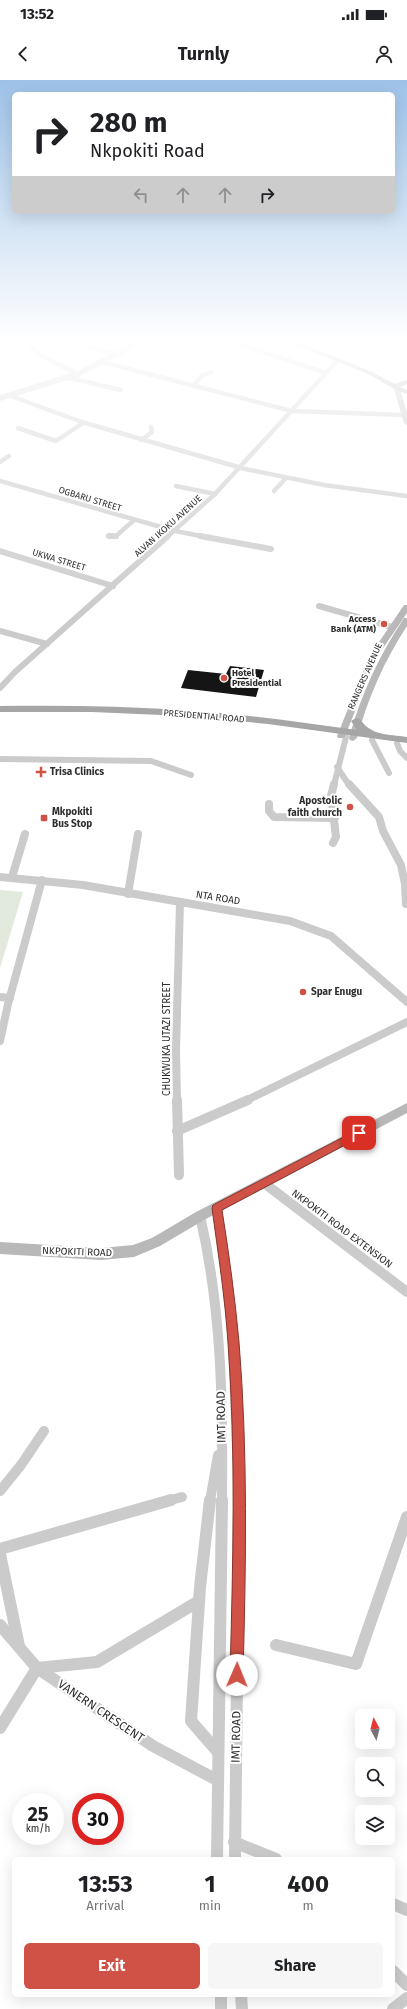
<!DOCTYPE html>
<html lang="en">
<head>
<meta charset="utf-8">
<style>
  :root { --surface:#fff; --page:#f6f6f6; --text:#202124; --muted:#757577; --accent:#d05145 }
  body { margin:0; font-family:"Fira Sans",sans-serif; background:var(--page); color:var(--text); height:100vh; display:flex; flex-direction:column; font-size:15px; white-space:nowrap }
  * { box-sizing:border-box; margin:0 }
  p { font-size:13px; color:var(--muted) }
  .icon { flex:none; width:22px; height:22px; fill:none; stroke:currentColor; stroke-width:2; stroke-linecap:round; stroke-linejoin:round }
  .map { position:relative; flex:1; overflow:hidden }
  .details { position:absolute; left:12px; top:1777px; width:383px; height:140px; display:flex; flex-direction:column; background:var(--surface); border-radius:6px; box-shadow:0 4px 16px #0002 }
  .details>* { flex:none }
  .top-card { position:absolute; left:12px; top:12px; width:383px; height:122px; border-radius:6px; box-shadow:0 4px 16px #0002; background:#fff; color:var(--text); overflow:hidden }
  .needle { width:26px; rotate:353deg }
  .buttons { position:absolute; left:355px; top:1629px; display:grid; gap:8px }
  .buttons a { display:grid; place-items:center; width:40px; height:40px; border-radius:6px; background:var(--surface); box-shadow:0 4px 16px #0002; font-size:20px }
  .speed { position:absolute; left:12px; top:1713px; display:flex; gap:8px; font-size:20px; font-weight:700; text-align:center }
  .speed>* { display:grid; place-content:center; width:52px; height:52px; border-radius:50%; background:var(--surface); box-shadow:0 4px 16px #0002; line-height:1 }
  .speed small { font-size:10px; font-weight:400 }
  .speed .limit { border:6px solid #d22; background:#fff; color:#111 }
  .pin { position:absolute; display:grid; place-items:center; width:34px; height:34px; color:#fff; margin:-17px; border-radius:8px; box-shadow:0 2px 6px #0006 }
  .me { position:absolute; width:44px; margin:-22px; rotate:1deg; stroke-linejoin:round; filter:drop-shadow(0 0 3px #0008) }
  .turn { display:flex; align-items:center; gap:14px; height:84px; padding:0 12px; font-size:18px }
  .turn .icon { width:52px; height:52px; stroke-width:2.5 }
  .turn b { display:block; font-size:28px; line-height:34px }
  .lanes { display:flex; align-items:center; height:38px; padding:0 12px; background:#0003; justify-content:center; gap:20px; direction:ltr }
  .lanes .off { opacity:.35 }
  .eta { display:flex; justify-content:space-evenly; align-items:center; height:68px; text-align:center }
  .eta b { font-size:24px; font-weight:700; line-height:28px }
  .action { display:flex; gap:8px; margin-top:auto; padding:8px 12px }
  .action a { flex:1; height:46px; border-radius:6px; background:var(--accent); color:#fff; font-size:16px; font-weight:700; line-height:46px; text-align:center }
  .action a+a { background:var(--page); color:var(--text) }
  .status { display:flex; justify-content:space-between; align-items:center; height:28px; padding:0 20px; background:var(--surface); direction:ltr }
  .status svg { height:11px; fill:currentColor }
  header { display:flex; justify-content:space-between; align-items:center; height:52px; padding:0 12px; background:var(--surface); font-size:18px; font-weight:700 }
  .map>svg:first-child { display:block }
  .green { fill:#e2eadd }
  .building { fill:#151515 }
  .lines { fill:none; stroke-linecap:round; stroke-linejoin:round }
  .minor-far4 { stroke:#cbcbcb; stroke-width:4.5 }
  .minor-far3 { stroke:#cbcbcb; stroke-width:6 }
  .minor-far2 { stroke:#cbcbcb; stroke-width:8 }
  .minor-far1 { stroke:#cbcbcb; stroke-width:10 }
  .minor { stroke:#cbcbcb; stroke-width:12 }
  .tertiary { stroke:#cbcbcb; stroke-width:5.5 }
  .secondary { fill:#b8b8b8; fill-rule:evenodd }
  .primary { fill:#a6a6a6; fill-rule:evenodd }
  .route { fill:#d05145; stroke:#87352d }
  .poi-dot { fill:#d05145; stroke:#fff; stroke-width:1.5 }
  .labels { text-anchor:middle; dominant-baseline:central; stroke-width:4; stroke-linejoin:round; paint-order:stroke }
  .far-street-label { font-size:9px; fill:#2e2e2e; stroke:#fff }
  .far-poi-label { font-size:9px; font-weight:bold; fill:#2e2e2e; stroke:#fff; text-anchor:end }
  .poi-label { font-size:10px; font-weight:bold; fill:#2e2e2e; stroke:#fff; text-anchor:start }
  .street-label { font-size:10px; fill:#2e2e2e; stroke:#fff }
  .near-street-label { font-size:12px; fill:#2e2e2e; stroke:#fff }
</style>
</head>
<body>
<div class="status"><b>13:52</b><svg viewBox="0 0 49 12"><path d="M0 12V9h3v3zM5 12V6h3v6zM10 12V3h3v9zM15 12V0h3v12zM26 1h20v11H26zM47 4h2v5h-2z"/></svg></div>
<header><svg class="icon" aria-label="back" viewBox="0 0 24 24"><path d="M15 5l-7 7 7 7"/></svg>Turnly<svg class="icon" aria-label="person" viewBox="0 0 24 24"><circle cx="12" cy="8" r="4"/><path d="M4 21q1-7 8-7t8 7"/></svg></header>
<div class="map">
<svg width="407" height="1929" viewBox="0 0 407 1929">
  <rect width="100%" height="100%" fill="#fff"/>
  <path class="green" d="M0,810L23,812L0,888Z"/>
  <path class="building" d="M230,586L264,590L256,617L181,608L188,590L226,594Z"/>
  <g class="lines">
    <g class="minor-far4">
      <path d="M25,260L42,276L78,294"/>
      <path d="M80,260L93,267L117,275"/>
      <path d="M226,260L326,293"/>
      <path d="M102,282L292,331L405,335"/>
      <path d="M66,297L121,310"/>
      <path d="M194,306L201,296L211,292"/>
      <path d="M8,315L82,342L245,389L324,405L407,416"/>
      <path d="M18,348L56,361L83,343"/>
      <path d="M141,360L152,352L151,347"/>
      <path d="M0,382L9,376"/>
      <path d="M0,401L175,451L206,457"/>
      <path d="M176,406L215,414"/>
      <path d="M274,411L286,398"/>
      <path d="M109,456H116L134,440"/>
      <path d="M167,457L215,414L337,281"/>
    </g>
    <g class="minor-far3">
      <path d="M109,456H116"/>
      <path d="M200,456L271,469"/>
      <path d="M0,471L113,506"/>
      <path d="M319,526L392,547"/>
      <path d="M0,551L47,564"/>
      <path d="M0,608L15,592L168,456"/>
      <path d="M372,660L389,693"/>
      <path d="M397,663L400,671L407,678"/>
      <path d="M0,679L151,681L191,695"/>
      <path d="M337,687L349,705"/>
      <path d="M334,705L346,657"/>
    </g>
    <g class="minor-far2">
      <path d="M349,704L379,737L383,751L401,785L405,804L406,824"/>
      <path d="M269,724V731L274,737L335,738"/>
      <path d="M333,763L336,757L331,716L334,704"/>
      <path d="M0,797L83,805L290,841L331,856L407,922"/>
      <path d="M12,797L25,754"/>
      <path d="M128,814L138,754"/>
      <path d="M0,917L10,918"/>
      <path d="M0,961L8,924L42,800"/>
      <path d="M177,1021L176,970L180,822"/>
      <path d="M245,1021L407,942"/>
    </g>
    <g class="minor-far1">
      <path d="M177,1020L179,1095"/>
      <path d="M177,1051L248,1020"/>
      <path d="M264,1103L407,1212"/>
      <path d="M217,1128L228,1207L233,1263L239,1421"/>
      <path d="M200,1136C222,1230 223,1325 222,1421"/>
      <path d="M0,1411L21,1385L44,1351"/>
      <path d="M167,1421L182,1417"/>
      <path d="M210,1421L218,1375"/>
    </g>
    <g class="minor">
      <path d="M210,1420L200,1507L191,1641L217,1671"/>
      <path d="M0,1469L171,1420"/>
      <path d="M0,1474L19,1566"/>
      <path d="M0,1545L37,1588L153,1666L217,1700"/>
      <path d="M276,1565L356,1584L407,1437"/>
      <path d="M0,1648L37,1588L97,1582L199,1521"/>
      <path d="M234,1762L276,1779"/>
      <path d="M217,1779L222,1420"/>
      <path d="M235,1779L239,1420"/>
      <path d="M393,1824L407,1830"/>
      <path d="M393,1891L407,1905"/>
      <path d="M221,1915V1929"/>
      <path d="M241,1915L242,1929"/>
      <path d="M393,1929L407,1918"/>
    </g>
    <path class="tertiary" d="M0,318L78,294L142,260"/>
    <g class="secondary">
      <path d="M397,307L400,309L407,333V345L404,343L394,309Z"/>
      <path d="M404,525H407V533L377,577L345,656L344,658H338L337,656L369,577Z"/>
      <path d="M404,538H407V546C384,581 368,618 357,658L353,661L350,660L349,658C361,614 379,576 404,538Z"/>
      <path d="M407,1023V1033L204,1140L160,1166L134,1177L101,1180L0,1174V1162L101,1168L133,1165L152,1158L196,1132Z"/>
    </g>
    <g class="primary">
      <path d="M284,260H294L372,292L395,304L407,300V304L400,307L407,310V314L398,311L368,294Z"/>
      <path d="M0,626C62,625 123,626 185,630C243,634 300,642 357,650L351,641L356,638L360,639C371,656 388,654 407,657V663L268,644L185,636L92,632H0Z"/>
    </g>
  </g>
  <linearGradient id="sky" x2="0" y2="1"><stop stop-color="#9dc2e8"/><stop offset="0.49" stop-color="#fff"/><stop offset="1" stop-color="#fff" stop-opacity="0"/></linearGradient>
  <rect width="407" height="530" fill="url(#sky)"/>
  <path class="route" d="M359,1049L362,1050L364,1053L362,1056L222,1130C229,1174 235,1218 239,1262C248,1373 246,1484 243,1595L242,1599L237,1601L232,1599L230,1595C233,1484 236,1373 228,1263C225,1217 218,1173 212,1128L213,1125Z"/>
  <g class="poi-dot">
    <circle cx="384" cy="544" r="4"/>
    <circle cx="224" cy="598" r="4"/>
    <path d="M39 686h4v4h4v4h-4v4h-4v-4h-4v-4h4z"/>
    <circle cx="350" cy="727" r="4"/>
    <rect x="40" y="734" width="8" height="8" rx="2"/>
    <circle cx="303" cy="912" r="4"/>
  </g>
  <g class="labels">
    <g class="far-street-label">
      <text transform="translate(90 419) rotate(17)">OGBARU STREET</text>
      <text transform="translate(168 446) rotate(-42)">ALVAN IKOKU AVENUE</text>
      <text transform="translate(59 480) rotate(17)">UKWA STREET</text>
      <text transform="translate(365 596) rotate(-66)">RANGERS AVENUE</text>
      <text transform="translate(204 636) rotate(5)">PRESIDENTIAL ROAD</text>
    </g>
    <g class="far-poi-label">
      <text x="376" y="539">Access<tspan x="376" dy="10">Bank (ATM)</tspan></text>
      <text x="232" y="593" text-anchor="start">Hotel<tspan x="232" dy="10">Presidential</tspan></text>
    </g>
    <g class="poi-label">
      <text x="50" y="692">Trisa Clinics</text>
      <text x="342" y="721" text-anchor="end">Apostolic<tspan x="342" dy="12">faith church</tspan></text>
      <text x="52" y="732">Mkpokiti<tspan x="52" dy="12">Bus Stop</tspan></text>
      <text x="311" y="912">Spar Enugu</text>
    </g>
    <g class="street-label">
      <text transform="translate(218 818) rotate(9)">NTA ROAD</text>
      <text transform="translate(167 959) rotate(-90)">CHUKWUKA UTAZI STREET</text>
      <text transform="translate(342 1149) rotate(37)">NKPOKITI ROAD EXTENSION</text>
      <text transform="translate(77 1172) rotate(2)">NKPOKITI ROAD</text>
    </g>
    <g class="near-street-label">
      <text transform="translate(221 1337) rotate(-91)">IMT ROAD</text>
      <text transform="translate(101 1631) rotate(34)">VANERN CRESCENT</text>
      <text transform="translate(236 1657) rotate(-89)">IMT ROAD</text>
    </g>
  </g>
</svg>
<div class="buttons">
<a><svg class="needle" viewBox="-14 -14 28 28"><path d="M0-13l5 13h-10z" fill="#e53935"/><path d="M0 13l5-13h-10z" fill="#757577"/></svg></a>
<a><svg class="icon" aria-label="search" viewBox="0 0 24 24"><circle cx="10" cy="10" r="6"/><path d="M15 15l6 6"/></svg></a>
<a><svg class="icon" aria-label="layers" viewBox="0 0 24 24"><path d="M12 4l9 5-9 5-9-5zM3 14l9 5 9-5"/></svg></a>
</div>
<div class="speed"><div>25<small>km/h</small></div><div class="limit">30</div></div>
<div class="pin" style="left:359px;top:1053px;background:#d93025"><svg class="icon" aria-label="arrive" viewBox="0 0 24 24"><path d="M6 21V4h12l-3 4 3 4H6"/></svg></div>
<svg class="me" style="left:237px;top:1595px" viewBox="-20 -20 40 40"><circle r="19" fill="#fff"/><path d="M0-13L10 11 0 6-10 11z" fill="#d05145"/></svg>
<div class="top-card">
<div class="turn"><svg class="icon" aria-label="right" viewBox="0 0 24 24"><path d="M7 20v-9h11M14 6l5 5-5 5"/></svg><div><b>280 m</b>Nkpokiti Road</div></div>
<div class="lanes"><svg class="icon off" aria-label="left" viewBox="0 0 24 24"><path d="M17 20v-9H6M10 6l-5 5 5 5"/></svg><svg class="icon off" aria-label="ahead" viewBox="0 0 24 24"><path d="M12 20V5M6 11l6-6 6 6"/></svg><svg class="icon off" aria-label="ahead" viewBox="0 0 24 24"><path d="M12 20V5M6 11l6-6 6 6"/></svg><svg class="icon" aria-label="right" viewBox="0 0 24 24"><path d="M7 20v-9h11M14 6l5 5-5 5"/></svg></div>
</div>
<section class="details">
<div class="eta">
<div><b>13:53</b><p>Arrival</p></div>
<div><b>1</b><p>min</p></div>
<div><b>400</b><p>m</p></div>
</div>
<div class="action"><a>Exit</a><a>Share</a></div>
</section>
</div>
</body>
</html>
